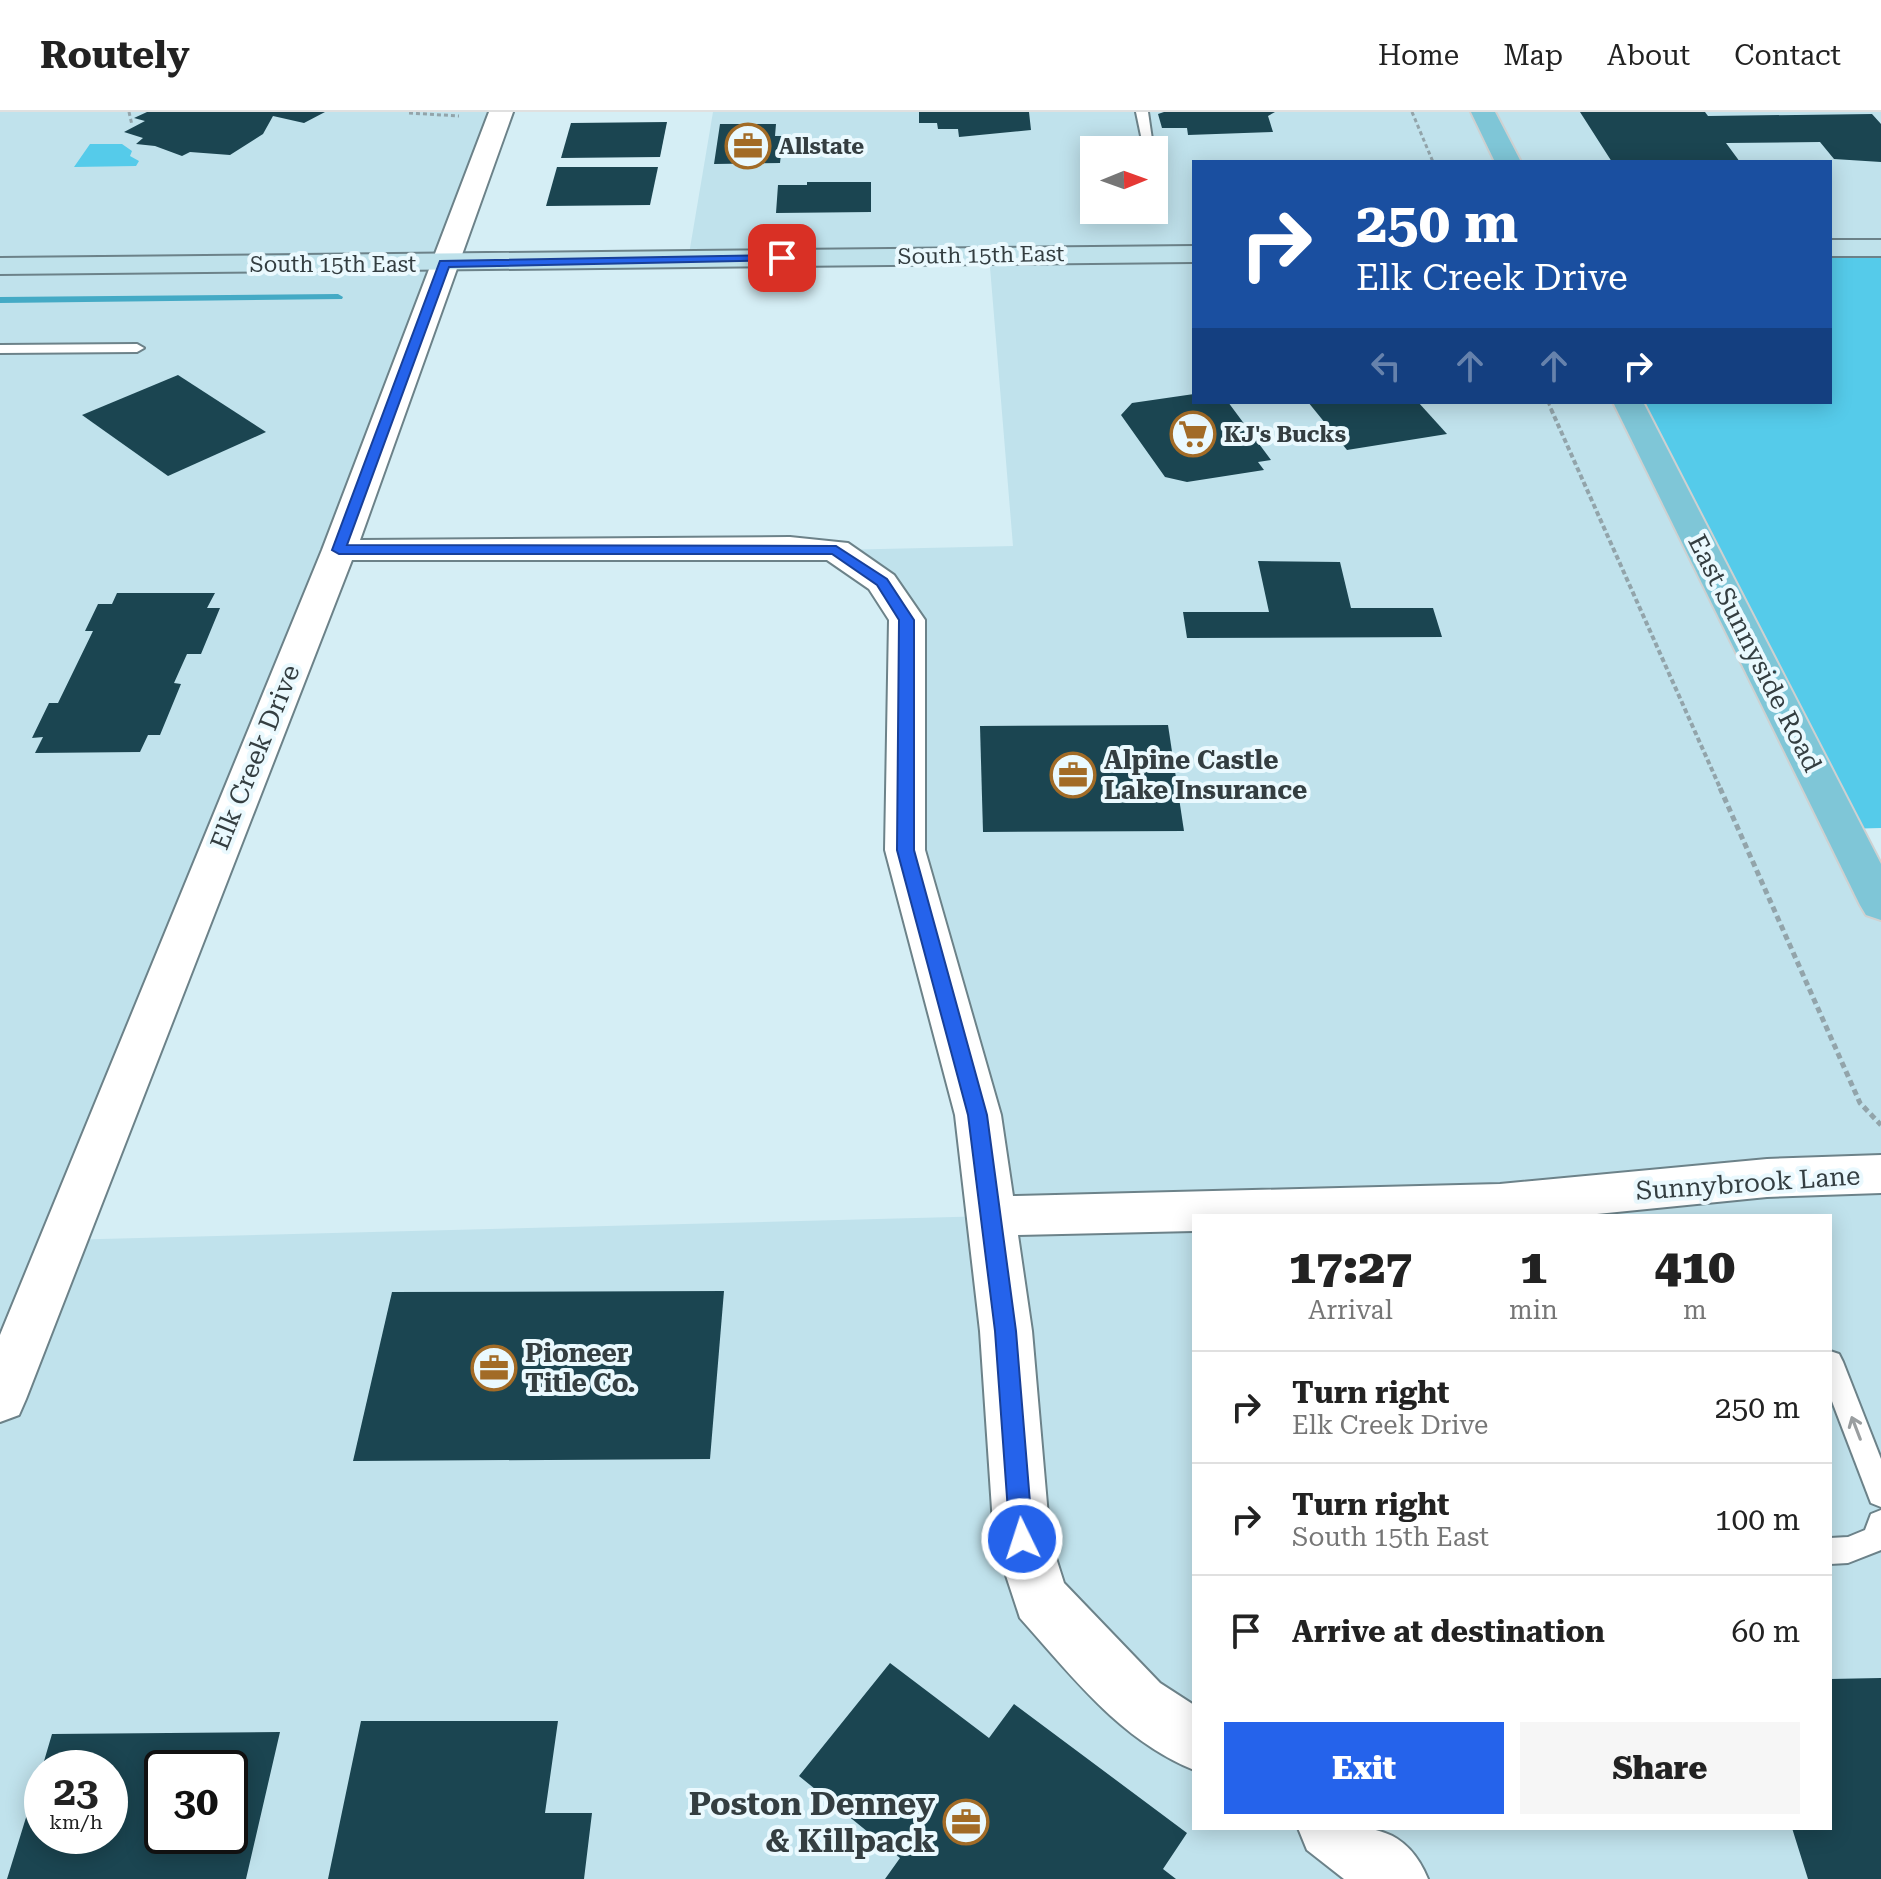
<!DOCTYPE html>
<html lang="en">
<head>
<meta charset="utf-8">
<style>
  :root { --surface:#fff; --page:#f6f6f6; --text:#222; --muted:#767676; --line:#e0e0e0; --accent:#2563eb }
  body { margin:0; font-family:"Roboto Serif",serif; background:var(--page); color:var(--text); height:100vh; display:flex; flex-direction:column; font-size:30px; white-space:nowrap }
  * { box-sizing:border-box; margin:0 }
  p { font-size:26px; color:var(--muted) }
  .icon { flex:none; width:44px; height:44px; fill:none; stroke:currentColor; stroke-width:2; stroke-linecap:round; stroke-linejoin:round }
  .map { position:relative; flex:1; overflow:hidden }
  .sheet { position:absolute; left:1192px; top:1102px; width:640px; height:616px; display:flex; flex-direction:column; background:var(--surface); border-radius:0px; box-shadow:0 4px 20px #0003 }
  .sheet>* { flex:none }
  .banner { position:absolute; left:1192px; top:48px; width:640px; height:244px; border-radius:0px; box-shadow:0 4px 20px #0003; background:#1a4fa0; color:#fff; overflow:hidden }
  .needle { width:52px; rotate:89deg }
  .controls { position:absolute; left:1080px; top:24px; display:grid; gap:16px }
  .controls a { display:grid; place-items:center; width:88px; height:88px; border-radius:0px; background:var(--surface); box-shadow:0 4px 20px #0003; font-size:40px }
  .speed { position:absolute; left:24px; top:1638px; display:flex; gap:16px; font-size:40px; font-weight:700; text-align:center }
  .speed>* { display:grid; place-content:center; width:104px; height:104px; border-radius:50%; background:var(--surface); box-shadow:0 4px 20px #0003; line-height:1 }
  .speed small { font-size:20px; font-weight:400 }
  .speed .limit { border:4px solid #111; border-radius:12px; background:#fff; color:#111 }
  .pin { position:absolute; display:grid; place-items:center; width:68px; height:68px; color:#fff; margin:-34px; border-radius:16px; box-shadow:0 4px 12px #0006 }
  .me { position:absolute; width:88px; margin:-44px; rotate:356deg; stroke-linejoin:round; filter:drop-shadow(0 0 6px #0008) }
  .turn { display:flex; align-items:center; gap:28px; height:168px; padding:0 32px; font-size:36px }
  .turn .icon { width:104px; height:104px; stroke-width:2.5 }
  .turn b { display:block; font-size:56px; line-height:68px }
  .lanes { display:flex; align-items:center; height:76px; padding:0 32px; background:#0003; justify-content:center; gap:40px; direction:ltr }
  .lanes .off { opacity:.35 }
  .eta { display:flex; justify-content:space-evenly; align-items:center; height:136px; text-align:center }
  .eta b { font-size:48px; font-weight:800; line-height:56px }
  .button { display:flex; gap:16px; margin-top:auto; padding:16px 32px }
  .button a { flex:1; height:92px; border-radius:0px; background:var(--accent); color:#fff; font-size:32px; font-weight:800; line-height:92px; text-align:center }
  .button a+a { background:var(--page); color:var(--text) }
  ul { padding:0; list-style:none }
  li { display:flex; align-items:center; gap:24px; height:112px; padding:0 32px; border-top:2px solid var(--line) }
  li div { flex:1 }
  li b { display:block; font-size:30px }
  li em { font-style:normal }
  header { display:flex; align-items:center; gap:48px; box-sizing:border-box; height:112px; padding:0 40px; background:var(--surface); border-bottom:2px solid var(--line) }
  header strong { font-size:38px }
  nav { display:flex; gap:44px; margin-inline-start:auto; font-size:28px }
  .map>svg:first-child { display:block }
  .built { fill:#c0e2ec; fill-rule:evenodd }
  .green { fill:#55cbea }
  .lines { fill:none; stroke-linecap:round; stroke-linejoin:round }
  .stream { fill:#44aac5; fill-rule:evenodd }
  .building { fill:#1b4551; fill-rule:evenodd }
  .service-casing { stroke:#6c8289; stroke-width:4 }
  .minor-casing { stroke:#6c8289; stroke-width:4 }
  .secondary-casing { stroke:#6c8289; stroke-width:4 }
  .primary-casing { stroke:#ced1d1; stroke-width:4 }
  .path-far2 { stroke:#92a4aa; stroke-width:3; stroke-dasharray:4 3; stroke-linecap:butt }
  .path-far1 { stroke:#92a4aa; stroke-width:4; stroke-dasharray:5 3; stroke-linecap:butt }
  .path { stroke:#92a4aa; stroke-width:5; stroke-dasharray:6 4; stroke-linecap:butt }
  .service { fill:#fff; fill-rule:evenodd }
  .minor { fill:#fff; fill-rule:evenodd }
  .secondary { fill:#bfe2eb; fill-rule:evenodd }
  .primary { fill:#7fc6d7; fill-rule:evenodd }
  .oneway { stroke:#9a9ea0 }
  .route { fill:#2563eb; stroke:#184099; stroke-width:2 }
  .labels { text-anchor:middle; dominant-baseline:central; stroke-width:8; stroke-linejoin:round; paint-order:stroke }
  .far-poi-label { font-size:22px; font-weight:bold; fill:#343e41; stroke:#eaf9fe; text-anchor:start }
  .far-street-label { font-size:22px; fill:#343e41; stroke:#eaf9fe }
  .street-label { font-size:26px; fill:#343e41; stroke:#eaf9fe }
  .poi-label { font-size:26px; font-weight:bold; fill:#343e41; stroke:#eaf9fe; text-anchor:start }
  .near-poi-label { font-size:32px; font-weight:bold; fill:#343e41; stroke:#eaf9fe; text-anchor:end }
</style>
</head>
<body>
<header>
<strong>Routely</strong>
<nav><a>Home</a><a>Map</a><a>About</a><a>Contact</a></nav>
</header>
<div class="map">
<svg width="1881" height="1767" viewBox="0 0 1881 1767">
  <rect width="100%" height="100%" fill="#d5eef5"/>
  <path class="built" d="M0,0H501L61,1128L992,1104L911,762L907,508L836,438L1013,434L989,143L688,148L713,0H1881V136H1830V50H1194V290H1628L1881,792V1767H0ZM1094,38H1154V98H1094ZM1194,1104H1830V1716H1194ZM42,1656H110V1724H42ZM162,1656H230V1724H162Z"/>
  <g class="green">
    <path d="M90,32H122L132,39L130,44L139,49L136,54L74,55Z"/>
    <path d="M1830,137H1881V716L1843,717L1628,290H1830Z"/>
  </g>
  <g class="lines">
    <path class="stream" d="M338,182L343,185L342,187L0,191V185Z"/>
  </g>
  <g class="building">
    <path d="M147,0H325L304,11L273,4L263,22L230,43L190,40L182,44L155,34L136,32L143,26L124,20L145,9L134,6Z"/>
    <path d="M919,0H1029L1031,18L959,25L958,17H938L937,11H919Z"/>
    <path d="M1164,0H1275L1268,4L1273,20L1188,23L1187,16H1162L1158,2Z"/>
    <path d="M1580,0H1705L1708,4L1872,2L1881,12V50L1834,47L1820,30L1726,31L1740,50H1612Z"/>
    <path d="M667,10L660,45L561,46L571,11Z"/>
    <path d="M720,12H776L775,24H783L780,51L714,52Z"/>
    <path d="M557,55H658L650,93L546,94Z"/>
    <path d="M807,70H871V100L776,101L778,73H807Z"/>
    <path d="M178,263L266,320L168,364L82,303Z"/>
    <path d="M1194,282V290H1228L1271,348L1258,350L1264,358L1187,370L1165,365L1121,303L1132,291Z"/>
    <path d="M1308,290H1418L1447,322L1347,338Z"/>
    <path d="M1258,449L1340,450L1351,496H1433L1442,525L1187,526L1183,500H1269Z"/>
    <path d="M117,481H215L207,496H220L201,542H187L174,571L181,572L160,623H148L140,640L35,641L43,625L32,626L49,591H58L93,519H85L98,492H112Z"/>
    <path d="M1168,613L1184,719L983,720L980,614Z"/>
    <path d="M724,1179L710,1347L353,1349L392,1180Z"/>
    <path d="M890,1551L989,1626L1014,1592L1187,1721L1163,1757L1176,1767H885L900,1746L799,1664Z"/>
    <path d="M1881,1566V1767H1808L1792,1716H1830V1567Z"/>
    <path d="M361,1609H558L545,1701H592L584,1767H328Z"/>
    <path d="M280,1620L246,1767H7L41,1657L42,1724H110V1656H42L52,1622ZM162,1656H230V1724H162Z"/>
  </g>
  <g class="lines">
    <g class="service-casing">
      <g id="service">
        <path d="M1136,0H1148L1154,41L1144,38Z"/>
        <path d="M0,233L137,232L144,236L137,240L0,241Z"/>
        <path d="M1830,1239L1839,1242L1843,1250L1881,1347V1395L1871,1391L1830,1284Z"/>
        <path d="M1881,1398V1438L1848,1451L1830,1452V1426L1848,1425L1865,1418L1871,1402Z"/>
      </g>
    </g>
    <g class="minor-casing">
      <g id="minor">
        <path d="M489,0H513L360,428L790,425L848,431L894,463L925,508V738L1001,1003L1013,1084L1500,1072L1767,1047L1881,1043V1081L1767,1085L1577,1104H1194V1119L1018,1123L1032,1219L1050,1427L1064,1471L1160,1571L1194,1593V1658C1120,1628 1072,1564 1020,1506L994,1427L980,1219L955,1003L885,738L889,508L869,477L827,448H352L26,1287L19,1303L0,1310V1223L322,438Z"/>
        <path d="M1298,1716C1355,1716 1402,1704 1428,1767H1344L1307,1738Z"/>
      </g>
    </g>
    <g class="secondary-casing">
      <g id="secondary">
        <rect x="1830" y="128" width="51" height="16"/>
        <path d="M1194,134V150L0,162V146Z"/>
      </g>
    </g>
    <g class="primary-casing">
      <g id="primary">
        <path d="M1471,0H1495L1521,50H1495Z"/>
        <path d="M1613,290H1643L1881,752V808L1866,803L1860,793Z"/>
      </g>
    </g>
    <g class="path-far2">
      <path d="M129,0L132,13"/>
      <path d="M1412,0L1433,50"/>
      <path d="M409,1L459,4"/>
      <path d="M1548,290L1552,299"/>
    </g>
    <path class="path-far1" d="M1551,297L1721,678"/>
    <path class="path" d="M1720,676L1860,991L1881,1013"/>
    <use href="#service" class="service"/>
    <use href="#minor" class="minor"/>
    <use href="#secondary" class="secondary"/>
    <use href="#primary" class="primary"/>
  </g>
  <defs><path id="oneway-shaft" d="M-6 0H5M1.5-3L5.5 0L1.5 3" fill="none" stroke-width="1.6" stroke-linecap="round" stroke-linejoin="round" transform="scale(2)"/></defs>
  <use class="oneway" href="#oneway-shaft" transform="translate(1856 1316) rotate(-111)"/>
  <path class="route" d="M782,143L786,148L449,155L347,433L836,434L887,467L914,508V738L987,1003L1016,1219L1033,1427L1030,1434L1022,1437L1013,1434L1010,1427L995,1219L968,1003L897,738L899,508L877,473L832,442H339L332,438L440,149Z"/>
  <defs>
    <g id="office-ring" transform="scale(2.3)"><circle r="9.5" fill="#eaf9fe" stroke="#a26b26" stroke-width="1.5"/><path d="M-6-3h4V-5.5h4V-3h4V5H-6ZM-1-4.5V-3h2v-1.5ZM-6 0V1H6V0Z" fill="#a26b26"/></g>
    <g id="supermarket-ring" transform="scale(2.3)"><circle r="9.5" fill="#eaf9fe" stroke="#a26b26" stroke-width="1.5"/><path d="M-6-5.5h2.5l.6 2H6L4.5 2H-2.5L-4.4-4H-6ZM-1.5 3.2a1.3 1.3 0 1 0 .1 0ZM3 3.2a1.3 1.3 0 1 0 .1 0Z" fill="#a26b26"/></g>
  </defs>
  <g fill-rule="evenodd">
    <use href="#office-ring" x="748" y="34"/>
    <use href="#supermarket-ring" x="1193" y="322"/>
    <use href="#office-ring" x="1073" y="663"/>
    <use href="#office-ring" x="494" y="1256"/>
    <use href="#office-ring" x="966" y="1710"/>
  </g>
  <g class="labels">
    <g class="far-poi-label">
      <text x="779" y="34">Allstate</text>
      <text x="1224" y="322">KJ's Bucks</text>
    </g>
    <g class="far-street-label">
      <text transform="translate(981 143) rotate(-1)">South 15th East</text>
      <text x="333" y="152">South 15th East</text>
    </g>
    <g class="street-label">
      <text transform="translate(1755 541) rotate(63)">East Sunnyside Road</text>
      <text transform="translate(255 645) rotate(-68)">Elk Creek Drive</text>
      <text transform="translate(1748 1071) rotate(-4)">Sunnybrook Lane</text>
    </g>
    <g class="poi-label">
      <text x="1104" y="648">Alpine Castle<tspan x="1104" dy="30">Lake Insurance</tspan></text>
      <text x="525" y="1241">Pioneer<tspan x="525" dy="30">Title Co.</tspan></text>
    </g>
    <g class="near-poi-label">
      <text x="935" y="1692">Poston Denney<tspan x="935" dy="37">&amp; Killpack</tspan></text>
    </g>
  </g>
</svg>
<div class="controls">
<a><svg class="needle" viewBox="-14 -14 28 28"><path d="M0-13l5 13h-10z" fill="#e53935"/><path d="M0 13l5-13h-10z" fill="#767676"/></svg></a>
</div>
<div class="speed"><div>23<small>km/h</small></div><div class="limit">30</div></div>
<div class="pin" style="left:782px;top:146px;background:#d93025"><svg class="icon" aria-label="arrive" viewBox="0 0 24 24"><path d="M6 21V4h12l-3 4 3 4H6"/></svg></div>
<svg class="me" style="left:1022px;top:1427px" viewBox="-20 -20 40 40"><circle r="17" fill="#2563eb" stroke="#fff" stroke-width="3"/><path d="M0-11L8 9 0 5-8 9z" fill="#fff"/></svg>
<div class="banner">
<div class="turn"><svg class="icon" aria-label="right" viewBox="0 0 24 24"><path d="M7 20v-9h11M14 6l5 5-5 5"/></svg><div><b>250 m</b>Elk Creek Drive</div></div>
<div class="lanes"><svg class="icon off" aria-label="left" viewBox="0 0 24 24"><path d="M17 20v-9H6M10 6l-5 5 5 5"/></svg><svg class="icon off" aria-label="ahead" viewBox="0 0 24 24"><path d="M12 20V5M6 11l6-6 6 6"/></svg><svg class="icon off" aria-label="ahead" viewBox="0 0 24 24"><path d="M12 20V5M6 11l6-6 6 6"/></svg><svg class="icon" aria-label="right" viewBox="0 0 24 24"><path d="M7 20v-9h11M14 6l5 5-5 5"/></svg></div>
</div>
<section class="sheet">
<div class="eta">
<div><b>17:27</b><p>Arrival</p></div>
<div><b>1</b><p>min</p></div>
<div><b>410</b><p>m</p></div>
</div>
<ul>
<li><svg class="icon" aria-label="right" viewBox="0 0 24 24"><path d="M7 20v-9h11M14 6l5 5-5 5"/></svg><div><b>Turn right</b><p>Elk Creek Drive</p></div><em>250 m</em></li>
<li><svg class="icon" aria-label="right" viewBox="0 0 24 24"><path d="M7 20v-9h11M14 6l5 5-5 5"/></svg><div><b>Turn right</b><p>South 15th East</p></div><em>100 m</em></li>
<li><svg class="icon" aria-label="arrive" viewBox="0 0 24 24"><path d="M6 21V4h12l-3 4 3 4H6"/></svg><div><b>Arrive at destination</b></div><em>60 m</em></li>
</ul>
<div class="button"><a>Exit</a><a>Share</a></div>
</section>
</div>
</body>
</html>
